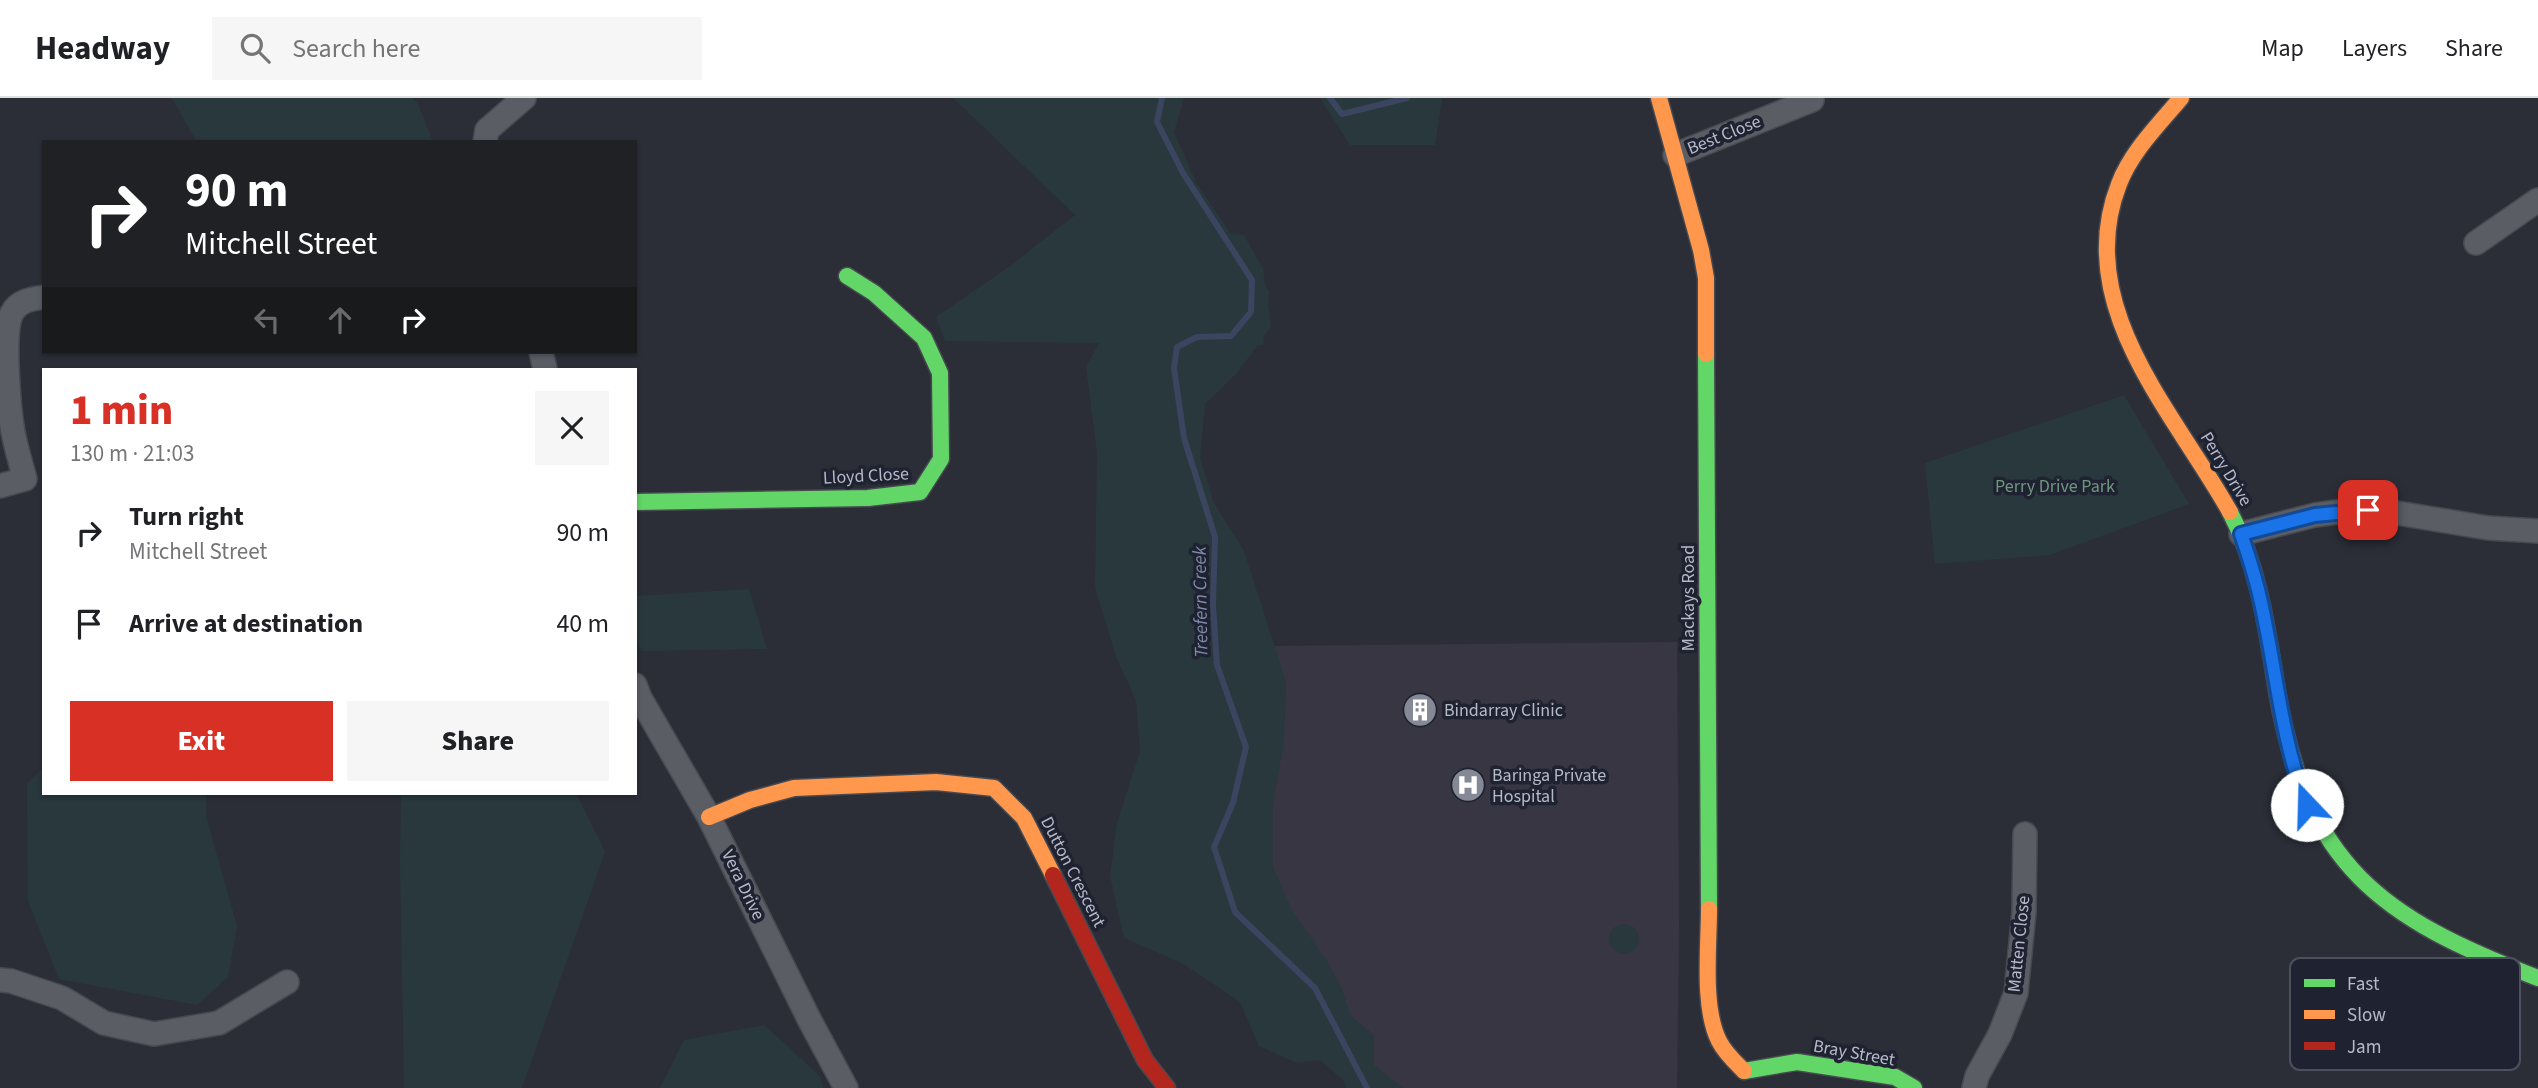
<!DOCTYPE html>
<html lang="en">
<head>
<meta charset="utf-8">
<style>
  :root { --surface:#fff; --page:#f6f6f6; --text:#202124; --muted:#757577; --line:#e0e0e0; --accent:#d93025 }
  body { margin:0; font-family:"Source Sans 3",sans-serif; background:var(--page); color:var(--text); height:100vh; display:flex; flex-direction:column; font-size:26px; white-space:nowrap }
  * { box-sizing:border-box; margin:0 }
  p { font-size:23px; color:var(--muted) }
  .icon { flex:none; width:38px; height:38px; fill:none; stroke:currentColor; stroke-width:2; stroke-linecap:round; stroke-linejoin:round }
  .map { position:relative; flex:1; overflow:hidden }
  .details { position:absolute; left:42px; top:270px; width:595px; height:427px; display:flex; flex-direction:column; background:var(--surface); border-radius:0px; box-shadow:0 2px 5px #0004 }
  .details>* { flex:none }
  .hud { position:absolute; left:42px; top:42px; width:595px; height:214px; border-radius:0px; box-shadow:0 2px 5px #0004; background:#202124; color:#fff; overflow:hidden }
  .pin { position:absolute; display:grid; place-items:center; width:60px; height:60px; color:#fff; margin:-30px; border-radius:14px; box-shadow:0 4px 10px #0006 }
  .me { position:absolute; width:77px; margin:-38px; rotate:339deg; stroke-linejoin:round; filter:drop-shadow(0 0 5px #0008) }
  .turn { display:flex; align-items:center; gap:24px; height:147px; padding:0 28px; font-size:32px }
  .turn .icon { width:91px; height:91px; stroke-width:2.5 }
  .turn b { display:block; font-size:49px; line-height:60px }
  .lanes { display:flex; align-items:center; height:66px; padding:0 28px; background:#0003; justify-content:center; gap:35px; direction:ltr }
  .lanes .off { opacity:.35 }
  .round { display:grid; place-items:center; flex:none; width:74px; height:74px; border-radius:0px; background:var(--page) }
  .summary { display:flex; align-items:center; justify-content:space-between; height:119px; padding:0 28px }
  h1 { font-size:42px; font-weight:800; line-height:52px; color:var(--accent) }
  .action { display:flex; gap:14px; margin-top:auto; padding:14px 28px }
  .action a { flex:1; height:80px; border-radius:0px; background:var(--accent); color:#fff; font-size:28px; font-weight:800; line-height:80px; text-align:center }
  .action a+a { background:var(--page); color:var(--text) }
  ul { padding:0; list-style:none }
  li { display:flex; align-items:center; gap:21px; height:91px; padding:0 28px }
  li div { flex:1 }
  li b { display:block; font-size:26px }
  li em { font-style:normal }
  header { display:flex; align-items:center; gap:42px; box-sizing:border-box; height:98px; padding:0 35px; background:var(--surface); border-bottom:2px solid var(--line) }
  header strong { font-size:33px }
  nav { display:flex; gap:38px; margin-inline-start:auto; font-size:24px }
  .search { width:490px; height:63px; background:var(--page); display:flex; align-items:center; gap:18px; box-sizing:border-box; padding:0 24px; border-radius:0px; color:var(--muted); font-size:26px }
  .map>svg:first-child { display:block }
  .medical { fill:#393643 }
  .green { fill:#29383d }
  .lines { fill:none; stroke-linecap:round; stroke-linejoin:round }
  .stream { stroke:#3b455f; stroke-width:6 }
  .street-casing { stroke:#474950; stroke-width:26 }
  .fast-casing { stroke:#474950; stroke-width:19 }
  .slow-casing { stroke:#474950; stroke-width:19 }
  .jam-casing { stroke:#474950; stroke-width:19 }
  .street { stroke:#5b5d65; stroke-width:23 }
  .fast { stroke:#63d668; stroke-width:16 }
  .slow { stroke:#ff974d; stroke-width:16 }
  .jam { stroke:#b3261e; stroke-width:16 }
  .route-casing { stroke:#114b97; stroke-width:18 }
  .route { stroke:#1a73e8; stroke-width:12 }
  .labels { text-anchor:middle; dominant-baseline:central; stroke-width:7; stroke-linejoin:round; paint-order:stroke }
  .street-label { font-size:18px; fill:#b6b9c7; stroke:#1f2331 }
  .park-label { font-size:18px; fill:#6f967e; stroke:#1f2331 }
  .poi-label { font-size:18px; fill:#b6b9c7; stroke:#1f2331; text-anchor:start }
  .water-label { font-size:19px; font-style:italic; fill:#808cac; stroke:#1f2331 }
  .key { fill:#1f2331; stroke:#4c505e; stroke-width:2 }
  .key-label { font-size:19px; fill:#b6b9c7 }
</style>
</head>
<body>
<header>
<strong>Headway</strong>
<div class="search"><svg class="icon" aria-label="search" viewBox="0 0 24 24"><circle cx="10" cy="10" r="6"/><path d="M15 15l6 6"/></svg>Search here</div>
<nav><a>Map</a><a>Layers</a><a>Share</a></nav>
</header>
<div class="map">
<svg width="2538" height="990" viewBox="0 0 2538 990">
  <rect width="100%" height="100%" fill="#2b2e37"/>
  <path class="medical" d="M1677,544L1679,829L1677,990H1370L1258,825L1259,548Z"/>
  <g class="green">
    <path d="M172,0H412L418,6L433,44H197Z"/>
    <path d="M953,0H1184L1174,34L1197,86L1231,136L1244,137L1263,171L1265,187L1269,193L1268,206L1271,229L1264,238L1263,247H1258L1236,276L1205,306L1200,360L1214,405L1244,453L1286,584L1284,644L1273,707V769L1292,812L1326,861L1342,891L1350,917L1374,937V967L1404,990H1346L1343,982L1320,962L1297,965L1259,948L1240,904L1182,865L1124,840L1110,778L1117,725L1140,653L1136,603L1116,558L1095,490L1097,356L1086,269L1099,245L945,243L936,219L1010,168L1075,117Z"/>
    <path d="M1320,0H1442L1435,47H1350Z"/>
    <path d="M2124,297L2189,406L2050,457L1935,466L1925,365Z"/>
    <path d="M749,491L767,551L641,553L635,534V498Z"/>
    <path d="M44,669V695H206V718L237,828L228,879L197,907L59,881L28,803L27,686Z"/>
    <path d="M401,695H576L605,754L522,990H404L400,762Z"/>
    <circle cx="1624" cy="841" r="15"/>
    <path d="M764,927L820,978L823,990H660L684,942Z"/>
  </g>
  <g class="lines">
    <g class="stream">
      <path d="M1162,0L1157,24L1183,75L1252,182L1251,214L1231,238L1197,239L1177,249L1174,270L1184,340L1215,439L1213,507L1217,567L1246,649L1233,705L1214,749L1235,814L1315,890L1367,990"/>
      <path d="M1330,0L1342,16L1407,0"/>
    </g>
    <g class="street-casing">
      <g id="street">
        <path d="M485,44L487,32L524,0"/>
        <path d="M1675,57L1812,2"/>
        <path d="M2476,145L2538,102"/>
        <path d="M541,254L545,271"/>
        <path d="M0,388L25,381C21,366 16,350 13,334C9,311 2,234 12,215C18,203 31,201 44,199"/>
        <path d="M2241,436L2315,417L2351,412L2385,413L2488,430L2538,433"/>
        <path d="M635,587L640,600L709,719L809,921L846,990"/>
        <path d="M0,882L11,883L62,900L104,925L154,936L219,925L287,884"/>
        <path d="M1974,990L1977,978L2000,936L2016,895L2024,814L2025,736"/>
      </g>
    </g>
    <g class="fast-casing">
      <g id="fast">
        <path d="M1706,256L1709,811"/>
        <path d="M635,404L868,400L920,394L941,361L940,275L924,240L874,195L847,178"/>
        <path d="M2230,414C2259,469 2267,532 2277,593C2307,767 2380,820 2538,880"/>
        <path d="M1744,973L1797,964L1895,979L1914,990"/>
      </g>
    </g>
    <g class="slow-casing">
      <g id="slow">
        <path d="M1659,0L1701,152L1706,180V256"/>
        <path d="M2181,0C2159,26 2131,54 2119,86C2071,208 2175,315 2230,414"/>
        <path d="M709,719L750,702L794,690L936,684L994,690L1024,720L1053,777"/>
        <path d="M1709,811C1709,850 1702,909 1719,943C1725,955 1735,964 1744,973"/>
      </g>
    </g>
    <g class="jam-casing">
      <path id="jam" d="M1053,777L1145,962L1167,990"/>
    </g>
    <use href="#street" class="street"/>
    <use href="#fast" class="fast"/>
    <use href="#slow" class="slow"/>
    <use href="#jam" class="jam"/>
  </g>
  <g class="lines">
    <g class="route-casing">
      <path id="route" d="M2307,707C2282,644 2277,579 2263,514C2258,487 2250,462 2241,436L2315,417L2368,412"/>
    </g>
    <use href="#route" class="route"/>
  </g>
  <defs>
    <g id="building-disc" transform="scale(1.75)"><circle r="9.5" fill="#858895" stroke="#1f2331"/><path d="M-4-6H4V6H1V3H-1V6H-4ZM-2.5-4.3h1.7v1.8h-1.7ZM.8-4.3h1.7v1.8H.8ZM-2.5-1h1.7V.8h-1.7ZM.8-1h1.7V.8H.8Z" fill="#fff"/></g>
    <g id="hospital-disc" transform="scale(1.75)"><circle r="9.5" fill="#858895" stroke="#1f2331"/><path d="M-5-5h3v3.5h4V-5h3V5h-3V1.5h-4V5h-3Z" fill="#fff"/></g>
  </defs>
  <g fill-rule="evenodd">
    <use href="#building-disc" x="1420" y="612"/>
    <use href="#hospital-disc" x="1468" y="687"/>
  </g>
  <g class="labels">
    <g class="street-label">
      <text transform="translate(1724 37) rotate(-22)">Best Close</text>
      <text transform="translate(2226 371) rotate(59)">Perry Drive</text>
      <text transform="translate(866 378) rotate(-3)">Lloyd Close</text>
      <text transform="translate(1688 500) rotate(-90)">Mackays Road</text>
      <text transform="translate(1073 774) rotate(63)">Dutton Crescent</text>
      <text transform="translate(743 787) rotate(64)">Vera Drive</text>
      <text transform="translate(2019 846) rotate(-84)">Matten Close</text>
      <text transform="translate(1854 955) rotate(10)">Bray Street</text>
    </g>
    <g class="park-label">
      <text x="2055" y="388">Perry Drive Park</text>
    </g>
    <g class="poi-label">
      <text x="1444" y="612">Bindarray Clinic</text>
      <text x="1492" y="677">Baringa Private<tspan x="1492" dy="21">Hospital</tspan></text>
    </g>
    <g class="water-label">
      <text transform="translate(1201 504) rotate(-91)">Treefern Creek</text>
    </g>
  </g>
  <rect x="2290" y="860" width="230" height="112" rx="10" class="key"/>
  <rect x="2304" y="881" width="31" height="8" fill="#63d668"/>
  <rect x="2304" y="912" width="31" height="9" fill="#ff974d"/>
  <rect x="2304" y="944" width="31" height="8" fill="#b3261e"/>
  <g class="key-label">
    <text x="2347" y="892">Fast</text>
    <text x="2347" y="923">Slow</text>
    <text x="2347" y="955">Jam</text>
  </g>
</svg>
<div class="pin" style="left:2368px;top:412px;background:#d93025"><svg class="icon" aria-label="arrive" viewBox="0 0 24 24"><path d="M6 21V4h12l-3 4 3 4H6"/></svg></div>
<svg class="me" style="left:2307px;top:707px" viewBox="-20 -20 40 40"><circle r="19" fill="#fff"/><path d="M0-13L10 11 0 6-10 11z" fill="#1a73e8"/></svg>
<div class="hud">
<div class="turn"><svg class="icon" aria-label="right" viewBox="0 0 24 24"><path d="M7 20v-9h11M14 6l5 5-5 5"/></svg><div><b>90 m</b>Mitchell Street</div></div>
<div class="lanes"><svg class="icon off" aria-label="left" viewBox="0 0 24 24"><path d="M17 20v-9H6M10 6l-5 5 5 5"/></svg><svg class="icon off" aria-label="ahead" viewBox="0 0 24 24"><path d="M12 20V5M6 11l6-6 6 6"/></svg><svg class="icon" aria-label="right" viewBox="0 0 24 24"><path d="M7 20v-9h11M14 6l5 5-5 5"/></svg></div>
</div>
<section class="details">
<div class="summary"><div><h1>1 min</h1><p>130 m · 21:03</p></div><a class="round"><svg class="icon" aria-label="close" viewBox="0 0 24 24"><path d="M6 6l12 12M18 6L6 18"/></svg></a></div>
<ul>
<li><svg class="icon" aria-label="right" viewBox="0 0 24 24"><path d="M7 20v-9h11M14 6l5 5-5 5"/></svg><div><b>Turn right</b><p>Mitchell Street</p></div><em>90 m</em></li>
<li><svg class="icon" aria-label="arrive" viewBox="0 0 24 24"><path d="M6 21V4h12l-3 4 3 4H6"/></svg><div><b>Arrive at destination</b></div><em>40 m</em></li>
</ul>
<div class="action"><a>Exit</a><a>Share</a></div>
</section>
</div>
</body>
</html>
